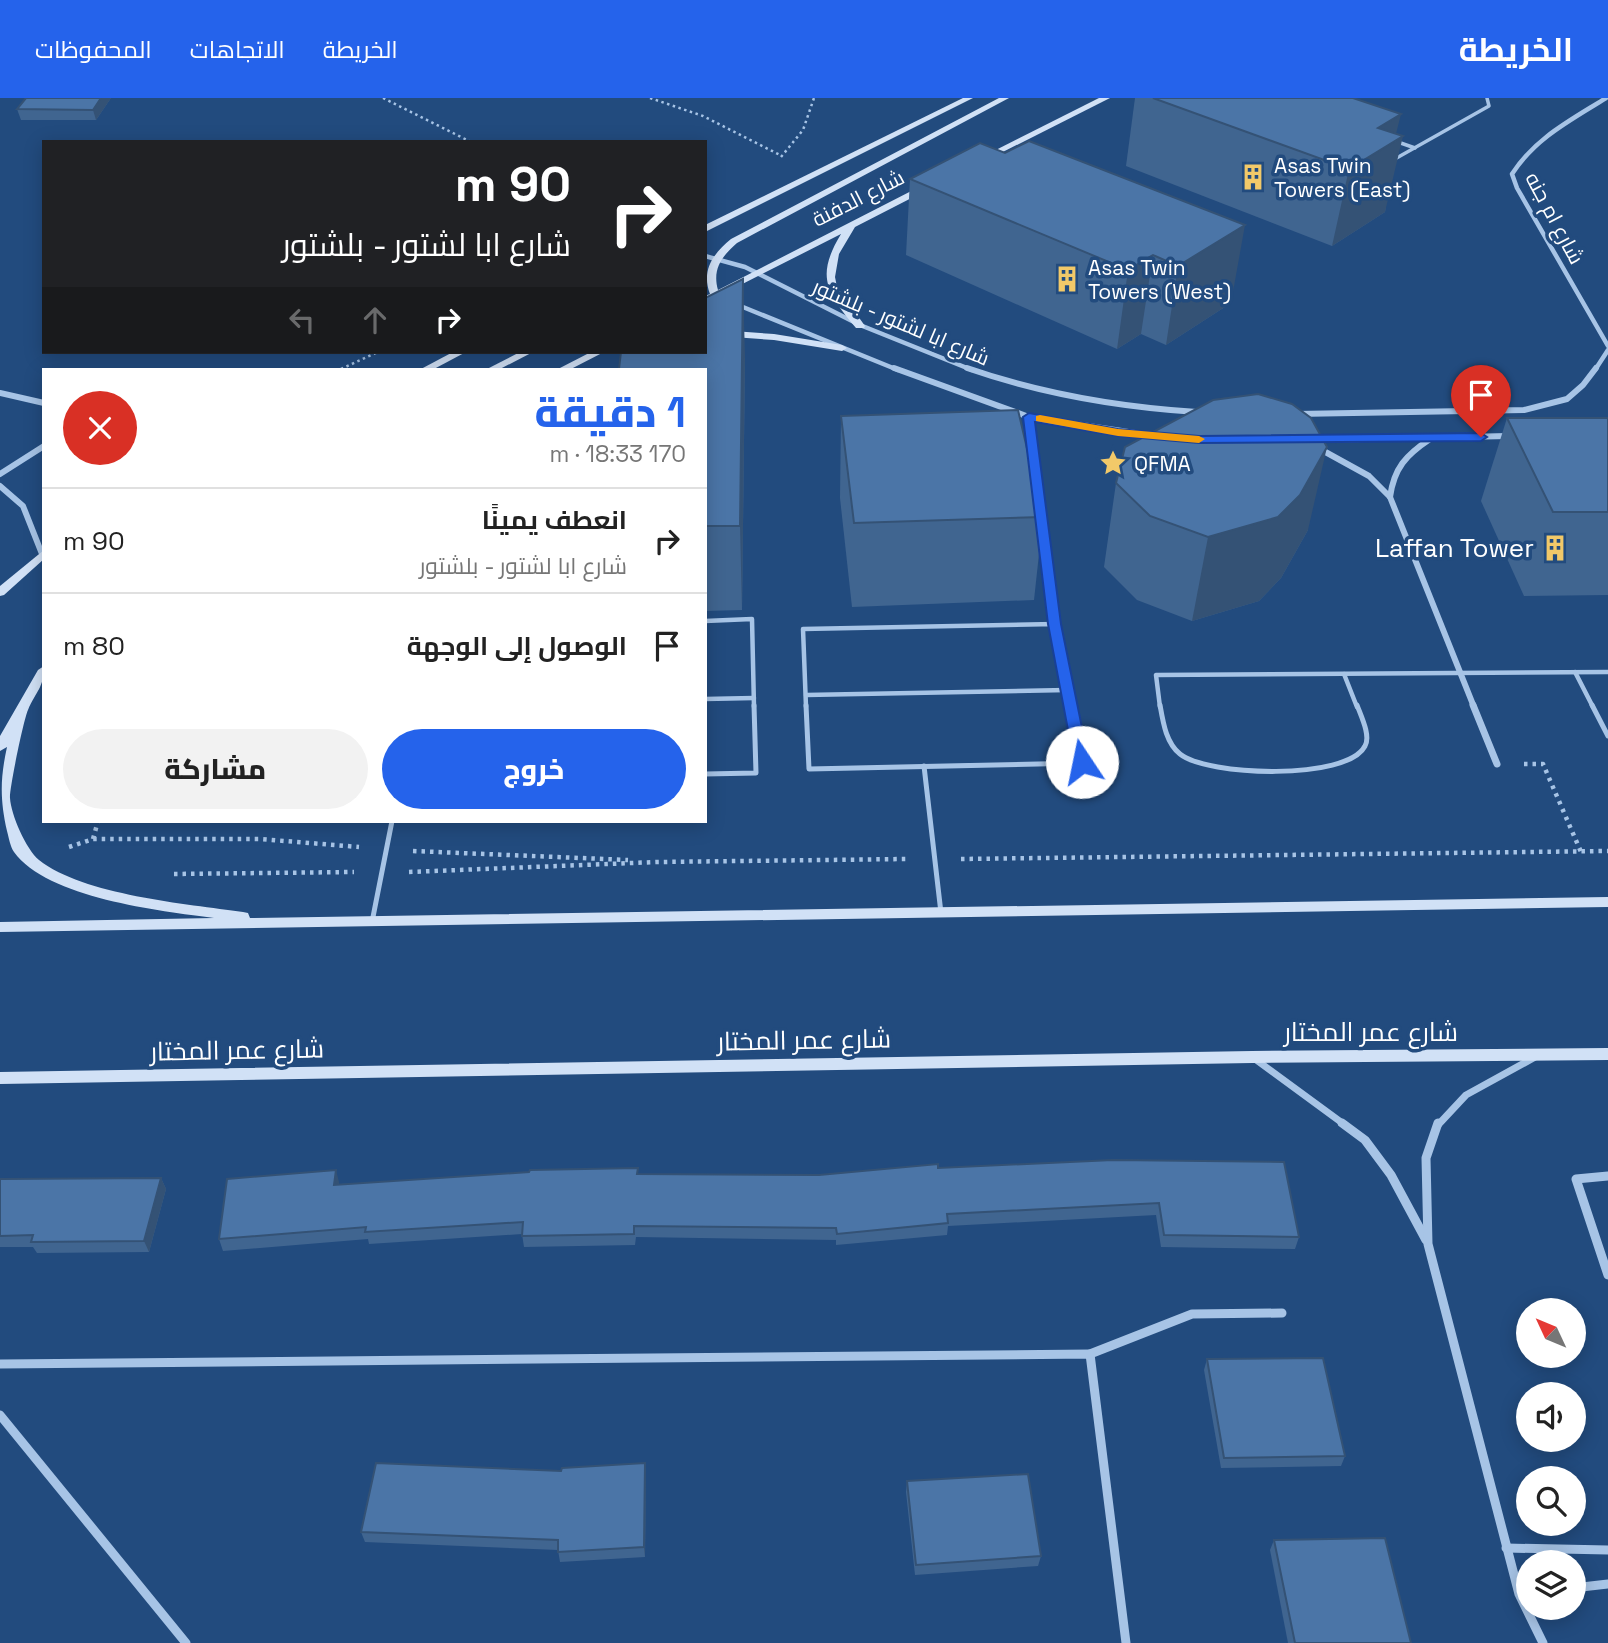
<!DOCTYPE html>
<html lang="ar">
<head>
<meta charset="utf-8">
<style>
  :root { --surface:#fff; --page:#f2f2f2; --text:#222; --muted:#767676; --line:#e0e0e0; --accent:#2563eb }
  body { margin:0; font-family:"Space Grotesk",Cairo,sans-serif; background:var(--page); color:var(--text); direction:rtl; height:100vh; display:flex; flex-direction:column; font-size:26px; white-space:nowrap }
  * { box-sizing:border-box; margin:0 }
  p { font-size:23px; color:var(--muted) }
  .icon { flex:none; width:38px; height:38px; fill:none; stroke:currentColor; stroke-width:2; stroke-linecap:round; stroke-linejoin:round }
  .map { position:relative; flex:1; overflow:hidden; direction:ltr }
  .panel { position:absolute; left:42px; top:270px; width:665px; height:455px; display:flex; flex-direction:column; background:var(--surface); border-radius:0px; box-shadow:0 4px 18px #0003; direction:rtl }
  .panel>* { flex:none }
  .guide { position:absolute; left:42px; top:42px; width:665px; height:214px; border-radius:0px; box-shadow:0 4px 18px #0003; direction:rtl; background:#202124; color:#fff; overflow:hidden }
  .needle { width:46px; rotate:314deg }
  .controls { position:absolute; left:1516px; top:1200px; display:grid; gap:14px }
  .controls a { display:grid; place-items:center; width:70px; height:70px; border-radius:50%; background:var(--surface); box-shadow:0 4px 18px #0003; font-size:35px }
  .pin { position:absolute; display:grid; place-items:center; width:60px; height:60px; color:#fff; margin:-72px -30px; border-radius:50% 50% 50% 0; rotate:-45deg; box-shadow:0 0 7px #0007 }
  .pin .icon { rotate:45deg }
  .me { position:absolute; width:77px; margin:-38px; rotate:349deg; stroke-linejoin:round; filter:drop-shadow(0 0 5px #0008) }
  .turn { display:flex; align-items:center; gap:24px; height:147px; padding:0 21px; font-size:32px }
  .turn .icon { width:91px; height:91px; stroke-width:2.5 }
  .turn b { display:block; font-size:49px; line-height:60px }
  .lanes { display:flex; align-items:center; height:66px; padding:0 21px; background:#0003; justify-content:center; gap:35px; direction:ltr }
  .lanes .off { opacity:.35 }
  .round { display:grid; place-items:center; flex:none; width:74px; height:74px; border-radius:37px; background:var(--page) }
  .headline { display:flex; align-items:center; justify-content:space-between; height:119px; padding:0 21px }
  h1 { font-size:42px; font-weight:800; line-height:52px; color:var(--accent) }
  .button { display:flex; gap:14px; margin-top:auto; padding:14px 21px }
  .button a { flex:1; height:80px; border-radius:42px; background:var(--accent); color:#fff; font-size:28px; font-weight:800; line-height:80px; text-align:center }
  .button a+a { background:var(--page); color:var(--text) }
  ul { padding:0; list-style:none }
  li { display:flex; align-items:center; gap:21px; height:105px; padding:0 21px; border-top:2px solid var(--line) }
  li div { flex:1 }
  li b { display:block; font-size:26px }
  li em { font-style:normal }
  header { display:flex; align-items:center; gap:42px; box-sizing:border-box; height:98px; padding:0 35px; background:var(--accent); color:#fff }
  header strong { font-size:33px }
  nav { display:flex; gap:38px; margin-inline-start:auto; font-size:24px }
  .map>svg:first-child { display:block }
  .lines { fill:none; stroke-linecap:round; stroke-linejoin:round }
  .path-far1 { stroke:#a7c4e6; stroke-width:2.5; stroke-dasharray:2.5 3.5; stroke-linecap:butt }
  .path { stroke:#a7c4e6; stroke-width:4.5; stroke-dasharray:3.5 5; stroke-linecap:butt }
  .service-far2 { stroke:#a7c4e6; stroke-width:3.5 }
  .service-far1 { stroke:#a7c4e6; stroke-width:4.5 }
  .service { stroke:#a7c4e6; stroke-width:5 }
  .minor-far3 { stroke:#a7c4e6; stroke-width:4.5 }
  .minor-far2 { stroke:#a7c4e6; stroke-width:6 }
  .minor-far1 { stroke:#a7c4e6; stroke-width:7 }
  .minor { stroke:#a7c4e6; stroke-width:9 }
  .secondary { fill:#d1e1f6; fill-rule:evenodd }
  .wall { fill:#406590 }
  .shaded-wall { fill:#345275 }
  .building { fill:#4b75a7; stroke:#345275; stroke-width:2 }
  .route { fill:#2563eb; stroke:#184099; stroke-width:2 }
  .slow { fill:#f59e0b }
  .labels { text-anchor:middle; dominant-baseline:central; stroke-width:7; stroke-linejoin:round; paint-order:stroke }
  .far-poi-label { font-size:21px; fill:#fff; stroke:#224b7e; text-anchor:start }
  .far-street-label { font-size:21px; fill:#fff; stroke:#224b7e }
  .poi-label { font-size:26px; fill:#fff; stroke:#224b7e; text-anchor:end }
  .street-label { font-size:26px; fill:#fff; stroke:#224b7e }
</style>
</head>
<body>
<header>
<strong>الخريطة</strong>
<nav><a>الخريطة</a><a>الاتجاهات</a><a>المحفوظات</a></nav>
</header>
<div class="map">
<svg width="1608" height="1545" viewBox="0 0 1608 1545">
  <rect width="100%" height="100%" fill="#224b7e"/>
  <g class="lines">
    <g class="path-far1">
      <path d="M383,0L471,44"/>
      <path d="M650,0L703,18L782,58"/>
      <path d="M781,59L803,32L814,0"/>
      <path d="M341,271L378,254"/>
    </g>
    <g class="path">
      <path d="M1524,666H1543L1581,754"/>
      <path d="M93,741L98,723"/>
      <path d="M69,749L93,741H260L359,749"/>
      <path d="M413,753L628,762"/>
      <path d="M961,761L1608,753"/>
      <path d="M409,774L657,764L907,761"/>
      <path d="M174,776L354,774"/>
    </g>
    <g class="service-far2">
      <path d="M1395,43L1415,50"/>
      <path d="M1393,62L1489,8L1487,0"/>
    </g>
    <g class="service-far1">
      <path d="M1029,319L1040,408"/>
      <path d="M1042,421L1055,526"/>
      <path d="M705,523L752,521L754,609"/>
      <path d="M1575,574L1593,609"/>
      <path d="M1344,576L1357,609"/>
      <path d="M806,597L1067,592"/>
      <path d="M705,601L754,600"/>
      <path d="M806,609L803,531L1055,526L1071,609"/>
      <path d="M1160,609L1156,577L1608,574"/>
    </g>
    <g class="service">
      <path d="M806,607L809,671L1082,665L1071,607"/>
      <path d="M1160,607C1163,624 1166,645 1180,656C1207,678 1347,683 1365,648C1371,638 1361,618 1357,607"/>
      <path d="M1592,607L1608,638"/>
      <path d="M924,668L941,815"/>
      <path d="M705,676L756,675L754,607"/>
      <path d="M372,824L392,723"/>
    </g>
    <g class="minor-far3">
      <path d="M1606,0C1571,22 1535,40 1512,76L1517,90L1608,248"/>
      <path d="M705,158L745,169L860,227L972,272"/>
      <path d="M738,207L898,272"/>
      <path d="M1595,272L1608,252"/>
    </g>
    <g class="minor-far2">
      <path d="M894,270L1029,319L1155,338"/>
      <path d="M967,270C1042,296 1119,309 1197,314"/>
      <path d="M0,295L44,305"/>
      <path d="M1296,316L1524,312L1567,301L1583,287L1596,270"/>
      <path d="M1314,342L1509,338"/>
      <path d="M1320,351L1369,378L1390,399L1474,609"/>
      <path d="M0,376L44,348"/>
      <path d="M0,388L23,408L42,456"/>
      <path d="M1390,399C1394,370 1406,357 1430,341"/>
    </g>
    <g class="minor-far1">
      <path d="M1473,607L1497,666"/>
      <path d="M1255,961L1345,1027"/>
      <path d="M1438,1027L1466,997L1537,958"/>
    </g>
    <g class="minor">
      <path d="M1342,1025L1365,1042L1391,1077L1426,1142"/>
      <path d="M1438,1025L1426,1060L1428,1146L1519,1496L1543,1545"/>
      <path d="M1608,1078L1576,1081L1608,1177"/>
      <path d="M1090,1256L1192,1216L1282,1215"/>
      <path d="M0,1266L1090,1256L1126,1545"/>
      <path d="M0,1317L186,1545"/>
      <path d="M1506,1450L1608,1452"/>
      <path d="M1573,1490L1608,1486"/>
    </g>
    <g class="secondary">
      <path d="M963,0H973L705,134V127Z"/>
      <path d="M999,0H1009L737,145C722,158 712,171 718,192L923,87H929V91L855,129L839,156L835,179L837,189L865,228L864,230H856C827,195 815,179 841,136L705,205V198L710,196C701,172 713,156 731,141Z"/>
      <path d="M1099,0H1110L985,63L978,61Z"/>
      <path d="M705,231L774,236L842,247L847,250L842,253L774,242L705,237Z"/>
      <path d="M453,254H466L434,271H421Z"/>
      <path d="M520,254H533L500,271H487Z"/>
      <path d="M591,254H604L571,271H558Z"/>
      <path d="M44,452V461L4,497L0,498V488Z"/>
      <path d="M44,568C44,590 36,593 28,612C24,620 9,692 10,700C11,717 26,751 39,762C83,797 187,806 243,814L248,815L250,820L1608,799V809L0,834V824L214,820C160,813 47,800 14,754C10,748 9,740 7,733C0,702 0,681 7,649L0,653V638L38,572Z"/>
      <path d="M1608,950V962L1252,965L0,986V974L1252,953Z"/>
    </g>
  </g>
  <g class="wall">
    <path d="M111,0L96,22H21L17,11Z"/>
    <path d="M1135,0H1353L1396,36L1385,114L1332,148L1126,68Z"/>
    <path d="M1029,43L1231,205L1166,247L1141,236L1117,251L906,157L910,81L1005,55Z"/>
    <path d="M745,261L742,512L705,513V271Z"/>
    <path d="M841,318L1043,419L1034,502L852,509L840,400Z"/>
    <path d="M1507,320H1608V497L1524,498L1481,403Z"/>
    <path d="M1116,385L1308,432L1281,480L1259,503L1192,523L1137,502L1104,469Z"/>
    <path d="M1113,1062L1299,1139L1295,1151L1161,1149L1156,1117L948,1128L947,1137L836,1147V1142L636,1139L635,1147L524,1149L522,1136L369,1146L368,1141L223,1153L219,1141L339,1084V1086L638,1076L819,1077Z"/>
    <path d="M161,1080L166,1091L149,1154L37,1155L33,1149H0V1081Z"/>
    <path d="M1207,1261L1345,1358L1341,1368L1221,1370L1204,1272Z"/>
    <path d="M645,1365L646,1376L645,1459L560,1464L558,1452L365,1444L361,1434L561,1373Z"/>
    <path d="M907,1383L1041,1458L1038,1468L915,1477L906,1394Z"/>
    <path d="M1274,1442L1411,1545H1288L1270,1452Z"/>
  </g>
  <g class="shaded-wall">
    <path d="M101,0H111L96,22L93,12Z"/>
    <path d="M1401,16L1394,44L1403,38L1385,114L1332,148L1349,71L1378,30Z"/>
    <path d="M1245,127L1231,205L1166,247L1178,168Z"/>
    <path d="M1153,157L1141,236L1117,251L1128,172Z"/>
    <path d="M743,181L745,261L742,512L740,428Z"/>
    <path d="M1327,349L1308,432L1281,480L1259,503L1192,523L1208,439Z"/>
    <path d="M336,1072L339,1084L338,1098L334,1087Z"/>
    <path d="M161,1080L166,1091L149,1154L144,1143Z"/>
    <path d="M645,1365L646,1376L645,1459L644,1449Z"/>
  </g>
  <g class="building">
    <path d="M26,0H101L93,12L17,11Z"/>
    <path d="M1153,0H1353L1401,16L1378,30L1403,38L1349,71Z"/>
    <path d="M1029,43L1245,127L1178,168L1153,157L1128,172L910,81L980,45L1005,55Z"/>
    <path d="M743,181L740,428H705V271H619L621,254H705V200Z"/>
    <path d="M1258,296L1292,306L1311,320L1327,349L1300,397L1278,419L1208,439L1150,418L1116,385L1125,349L1213,302Z"/>
    <path d="M1018,312L1043,419L854,425L841,318Z"/>
    <path d="M1507,320H1608V414H1553Z"/>
    <path d="M1113,1062L1284,1064L1299,1139L1164,1137L1159,1105L947,1116L948,1125L837,1136L836,1130L634,1128V1136L522,1138L523,1124L365,1134L366,1129L219,1141L227,1081L336,1072L334,1087L529,1074L530,1072L638,1070L637,1076L819,1077L938,1066V1070Z"/>
    <path d="M161,1080L144,1143L31,1144L33,1137L0,1138V1081Z"/>
    <path d="M1323,1260L1345,1358L1224,1360L1207,1261Z"/>
    <path d="M376,1365L561,1373L562,1370L645,1365L644,1449L558,1454V1442L361,1434Z"/>
    <path d="M1028,1376L1041,1458L916,1467L907,1383Z"/>
    <path d="M1385,1440L1411,1545H1295L1274,1442Z"/>
  </g>
  <path class="route" d="M1029,315L1118,331L1199,338L1481,335L1487,339L1481,343L1199,345L1118,338L1035,324L1061,526L1089,664L1082,670L1074,664L1048,526L1023,319Z"/>
  <path class="slow" d="M1040,317L1118,331L1199,338L1205,341L1199,345L1118,338L1036,323V318Z"/>
  <defs>
    <g id="building-bare" transform="scale(2.1)"><path d="M-4-6H4V6H1V3H-1V6H-4ZM-2.5-4.3h1.7v1.8h-1.7ZM.8-4.3h1.7v1.8H.8ZM-2.5-1h1.7V.8h-1.7ZM.8-1h1.7V.8H.8Z" fill="#f2c969" stroke="#224b7e" stroke-width="2.5" paint-order="stroke"/></g>
    <g id="sight-bare" transform="scale(2.1)"><path d="M0-6L1.8-2.2L6-1.7L2.9 1.2L3.7 5.4L0 3.3L-3.7 5.4L-2.9 1.2L-6-1.7L-1.8-2.2Z" fill="#f2c969" stroke="#224b7e" stroke-width="2.5" paint-order="stroke"/></g>
  </defs>
  <g fill-rule="evenodd">
    <use href="#building-bare" x="1253" y="79"/>
    <use href="#building-bare" x="1067" y="181"/>
    <use href="#sight-bare" x="1113" y="365"/>
    <use href="#building-bare" x="1555" y="450"/>
  </g>
  <g class="labels">
    <g class="far-poi-label">
      <text x="1274" y="67">Asas Twin<tspan x="1274" dy="24">Towers (East)</tspan></text>
      <text x="1088" y="169">Asas Twin<tspan x="1088" dy="24">Towers (West)</tspan></text>
      <text x="1134" y="365">QFMA</text>
    </g>
    <g class="far-street-label">
      <text transform="translate(858 100) rotate(-27)">شارع الدفنة</text>
      <text transform="translate(1555 120) rotate(62)">شارع ام جنه</text>
      <text transform="translate(901 224) rotate(23)">شارع ابا لشتور - بلشتور</text>
    </g>
    <g class="poi-label">
      <text x="1534" y="450">Laffan Tower</text>
    </g>
    <g class="street-label">
      <text x="1371" y="934">شارع عمر المختار</text>
      <text transform="translate(804 942) rotate(-1)">شارع عمر المختار</text>
      <text transform="translate(237 952) rotate(-1)">شارع عمر المختار</text>
    </g>
  </g>
</svg>
<div class="controls">
<a><svg class="needle" viewBox="-14 -14 28 28"><path d="M0-13l5 13h-10z" fill="#e53935"/><path d="M0 13l5-13h-10z" fill="#767676"/></svg></a>
<a><svg class="icon" aria-label="sound" viewBox="0 0 24 24"><path d="M4 9h4l5-4v14l-5-4H4zM17 9q2 3 0 6"/></svg></a>
<a><svg class="icon" aria-label="search" viewBox="0 0 24 24"><circle cx="10" cy="10" r="6"/><path d="M15 15l6 6"/></svg></a>
<a><svg class="icon" aria-label="layers" viewBox="0 0 24 24"><path d="M12 4l9 5-9 5-9-5zM3 14l9 5 9-5"/></svg></a>
</div>
<div class="pin" style="left:1481px;top:339px;background:#d93025"><svg class="icon" aria-label="arrive" viewBox="0 0 24 24"><path d="M6 21V4h12l-3 4 3 4H6"/></svg></div>
<svg class="me" style="left:1082px;top:664px" viewBox="-20 -20 40 40"><circle r="19" fill="#fff"/><path d="M0-13L10 11 0 6-10 11z" fill="#2563eb"/></svg>
<div class="guide">
<div class="turn"><svg class="icon" aria-label="right" viewBox="0 0 24 24"><path d="M7 20v-9h11M14 6l5 5-5 5"/></svg><div><b>90 m</b>شارع ابا لشتور - بلشتور</div></div>
<div class="lanes"><svg class="icon off" aria-label="left" viewBox="0 0 24 24"><path d="M17 20v-9H6M10 6l-5 5 5 5"/></svg><svg class="icon off" aria-label="ahead" viewBox="0 0 24 24"><path d="M12 20V5M6 11l6-6 6 6"/></svg><svg class="icon" aria-label="right" viewBox="0 0 24 24"><path d="M7 20v-9h11M14 6l5 5-5 5"/></svg></div>
</div>
<section class="panel">
<div class="headline"><div><h1>1 دقيقة</h1><p>170 m · 18:33</p></div><a class="round" style="background:#d93025;color:#fff"><svg class="icon" aria-label="close" viewBox="0 0 24 24"><path d="M6 6l12 12M18 6L6 18"/></svg></a></div>
<ul>
<li><svg class="icon" aria-label="right" viewBox="0 0 24 24"><path d="M7 20v-9h11M14 6l5 5-5 5"/></svg><div><b>انعطف يمينًا</b><p>شارع ابا لشتور - بلشتور</p></div><em>90 m</em></li>
<li><svg class="icon" aria-label="arrive" viewBox="0 0 24 24"><path d="M6 21V4h12l-3 4 3 4H6"/></svg><div><b>الوصول إلى الوجهة</b></div><em>80 m</em></li>
</ul>
<div class="button"><a>خروج</a><a>مشاركة</a></div>
</section>
</div>
</body>
</html>
